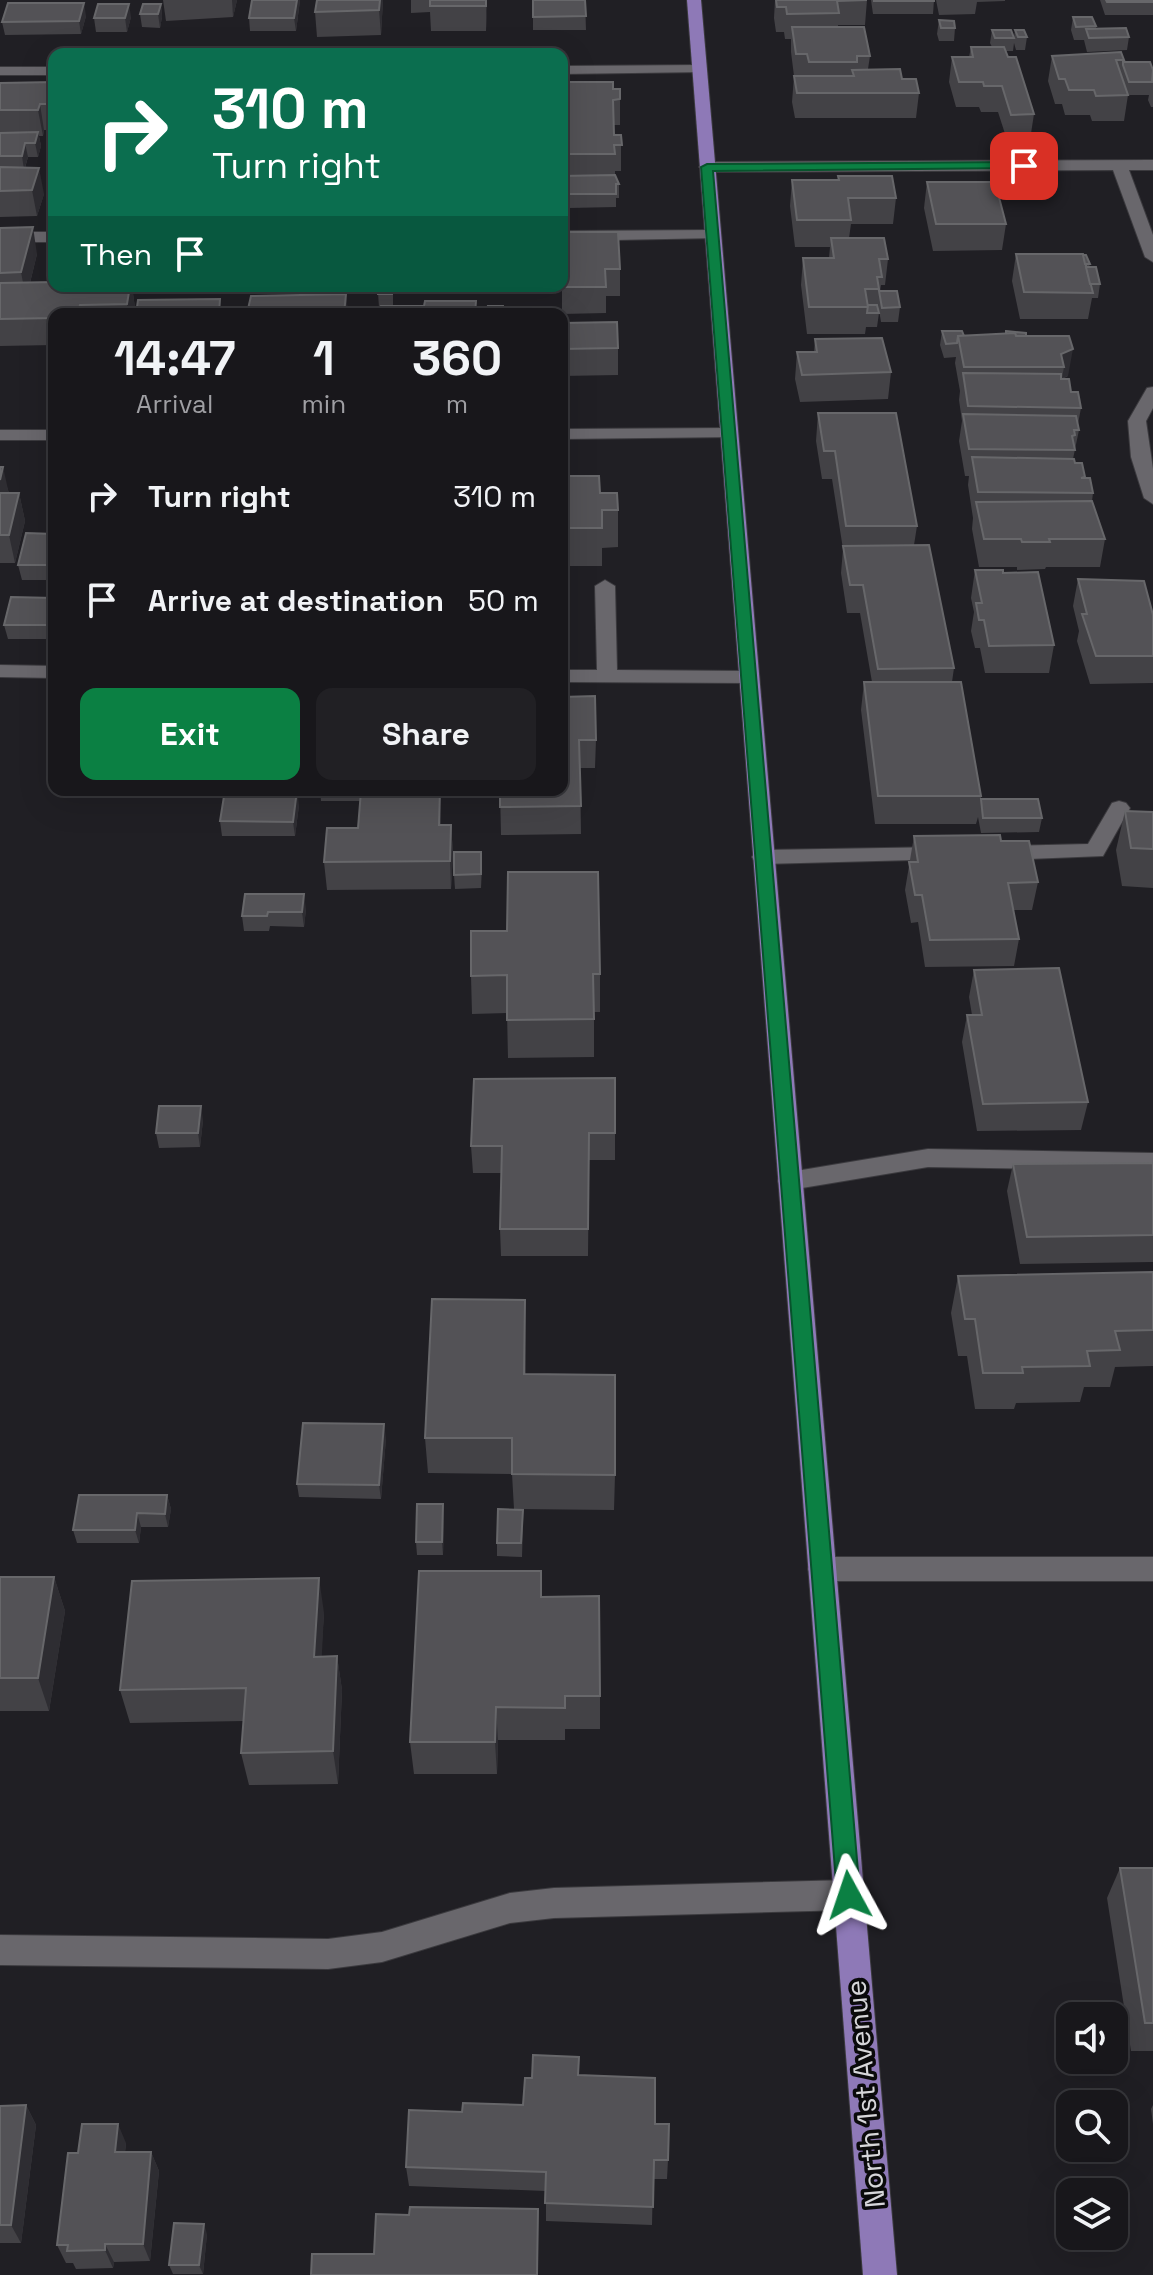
<!DOCTYPE html>
<html lang="en">
<head>
<meta charset="utf-8">
<style>
  :root { --surface:#18171b; --page:#212024; --text:#f1f3f6; --muted:#9f9fa3; --line:#36363a; --accent:#0b8043 }
  body { margin:0; font-family:"Space Grotesk",sans-serif; background:var(--page); color:var(--text); height:100vh; display:flex; flex-direction:column; font-size:30px; white-space:nowrap }
  * { box-sizing:border-box; margin:0 }
  p { font-size:26px; color:var(--muted) }
  .icon { flex:none; width:44px; height:44px; fill:none; stroke:currentColor; stroke-width:2; stroke-linecap:round; stroke-linejoin:round }
  .map { position:relative; flex:1; overflow:hidden }
  .sheet { position:absolute; left:48px; top:308px; width:520px; height:488px; display:flex; flex-direction:column; background:var(--surface); border-radius:16px; box-shadow:0 8px 32px #0002,0 0 0 2px var(--line) }
  .sheet>* { flex:none }
  .guide { position:absolute; left:48px; top:48px; width:520px; height:244px; border-radius:16px; box-shadow:0 8px 32px #0002,0 0 0 2px var(--line); background:#0b6e4f; color:#fff; overflow:hidden }
  .tools { position:absolute; left:1056px; top:2002px; display:grid; gap:16px }
  .tools a { display:grid; place-items:center; width:72px; height:72px; border-radius:16px; background:var(--surface); box-shadow:0 8px 32px #0002,0 0 0 2px var(--line); font-size:40px }
  .pin { position:absolute; display:grid; place-items:center; width:68px; height:68px; color:#fff; margin:-34px; border-radius:16px; box-shadow:0 4px 12px #0006 }
  .me { position:absolute; width:88px; margin:-44px; rotate:355deg; stroke-linejoin:round; filter:drop-shadow(0 0 6px #0008) }
  .turn { display:flex; align-items:center; gap:28px; height:168px; padding:0 32px; font-size:36px }
  .turn .icon { width:104px; height:104px; stroke-width:2.5 }
  .turn b { display:block; font-size:56px; line-height:68px }
  .then { display:flex; align-items:center; height:76px; padding:0 32px; background:#0003; gap:16px; font-size:30px }
  .eta { display:flex; justify-content:space-evenly; align-items:center; height:136px; text-align:center }
  .eta b { font-size:48px; font-weight:800; line-height:56px }
  .primary-button { display:flex; gap:16px; margin-top:auto; padding:16px 32px }
  .primary-button a { flex:1; height:92px; border-radius:16px; background:var(--accent); color:#fff; font-size:32px; font-weight:800; line-height:92px; text-align:center }
  .primary-button a+a { background:var(--page); color:var(--text) }
  ul { padding:0; list-style:none }
  li { display:flex; align-items:center; gap:24px; height:104px; padding:0 32px }
  li div { flex:1 }
  li b { display:block; font-size:30px }
  li em { font-style:normal }
  .map>svg:first-child { display:block }
  .lines { fill:none; stroke-linecap:round; stroke-linejoin:round }
  .lane-casing { stroke:#3b3a3e; stroke-width:2 }
  .street-casing { stroke:#3b3a3e; stroke-width:2 }
  .secondary-casing { stroke:#3b3a3e; stroke-width:2 }
  .primary-casing { stroke:#3b3a3e; stroke-width:2 }
  .lane { fill:#69676c; fill-rule:evenodd }
  .street { fill:#69676c; fill-rule:evenodd }
  .secondary { fill:#69676c; fill-rule:evenodd }
  .primary { fill:#8e79b7; fill-rule:evenodd }
  .wall { fill:#434246 }
  .shaded-wall { fill:#2e2d32 }
  .building { fill:#535256; stroke:#67676a; stroke-width:2 }
  .route { fill:#0b8043; stroke:#07532c; stroke-width:2 }
  .labels { text-anchor:middle; dominant-baseline:central; stroke-width:7; stroke-linejoin:round; paint-order:stroke }
  .street-label { font-size:28px; fill:#d6d6d9; stroke:#0a0a0b }
</style>
</head>
<body>
<div class="map">
<svg width="1153" height="2275" viewBox="0 0 1153 2275">
  <rect width="100%" height="100%" fill="#201f24"/>
  <g class="lines">
    <g class="lane-casing">
      <g id="lane">
        <path d="M712,230L718,232V238L562,241V231Z"/>
        <rect x="0" y="232" width="54" height="10"/>
        <path d="M605,580L615,586L617,670L747,671L757,677L747,683L562,682V670H597L595,586Z"/>
        <path d="M0,665L54,666V678L0,677Z"/>
        <path d="M1119,801L1126,803L1130,808L1103,856L1001,860L993,858L990,853L993,848L1001,846L1088,844L1112,803Z"/>
        <path d="M944,847L952,849L955,854L952,859L763,864L755,862L752,857L755,852L763,850Z"/>
        <path d="M928,1149L1153,1153V1171L928,1167L790,1190L781,1188L778,1181L781,1174L790,1172Z"/>
        <path d="M822,1557H1153V1581H822L812,1578L808,1569L812,1560Z"/>
      </g>
    </g>
    <g class="street-casing">
      <g id="street">
        <path d="M699,65L706,69L704,72L562,74V66Z"/>
        <rect x="0" y="67" width="54" height="8"/>
        <path d="M1153,160V170H1129L1153,235V262L1145,257L1113,170L707,172L699,167L707,162Z"/>
        <path d="M1153,387V408L1146,421L1153,469V504L1144,498L1131,457L1128,421L1147,388Z"/>
        <path d="M849,1880L860,1885L864,1895L860,1905L849,1910L554,1918L510,1923L382,1962L328,1969L0,1965V1935L328,1939L382,1932L510,1893L554,1888Z"/>
      </g>
    </g>
    <g class="secondary-casing">
      <g id="secondary">
        <path d="M728,428L737,433L734,437L562,439V429Z"/>
        <rect x="0" y="430" width="54" height="10"/>
      </g>
    </g>
    <g class="primary-casing">
      <path id="primary" d="M687,0H701L897,2275H863Z"/>
    </g>
    <use href="#lane" class="lane"/>
    <use href="#street" class="street"/>
    <use href="#secondary" class="secondary"/>
    <use href="#primary" class="primary"/>
  </g>
  <g class="wall">
    <path d="M163,0H237L233,17L166,21Z"/>
    <path d="M252,0H300L296,31H250L249,18Z"/>
    <path d="M317,0H383L381,35L317,37L315,12Z"/>
    <path d="M411,0H487L486,31H431L430,12L411,13Z"/>
    <path d="M533,0H585L586,30H533Z"/>
    <path d="M775,0H867L865,25H838V27L870,56L868,69L902,79L919,93L916,118H795L792,102L794,76L791,52V39H785L784,32H776L774,18Z"/>
    <path d="M871,0H934L933,14H873Z"/>
    <path d="M936,0H1005V1L977,2L975,14L939,15Z"/>
    <path d="M1100,0H1153V15H1105Z"/>
    <path d="M161,4L162,17L160,28L142,27L140,14Z"/>
    <path d="M86,16L81,34L5,35L2,22Z"/>
    <path d="M131,17L127,32H96L94,18Z"/>
    <path d="M1073,17L1096,26V28L1129,37L1127,50L1087,52L1084,40H1074L1071,30Z"/>
    <path d="M939,20L955,28L954,41H939L937,34Z"/>
    <path d="M992,30L1014,38L1015,30L1027,37L1025,50H1016L1014,43L1013,51H1006L1034,114L1030,140H1007L998,112H981L979,107H956L949,82L952,57H969L971,47H992L990,43Z"/>
    <path d="M1052,56L1124,60L1123,62L1153,70V107H1151L1148,100L1149,95H1128L1124,121H1092L1090,115H1065L1062,104H1055L1048,81Z"/>
    <path d="M54,82V130H44L43,136H39L41,146L38,157H28L25,168L44,194L37,216L0,217V83Z"/>
    <path d="M562,82L613,89L620,99V125H614V135H621V171H615V175L619,184V198H616V207L569,208V205H562Z"/>
    <path d="M838,176L896,198L893,224H851L849,238L888,259L885,285H881L880,291L900,307L898,322H881L878,304L879,313L877,327H866L865,334H807L801,285L803,258H829L830,247H795L790,206L792,180H838Z"/>
    <path d="M927,182L1006,224L1002,250L933,251L924,208Z"/>
    <path d="M0,228L37,254L30,283L54,286H132L135,308L134,314H54V345L0,346Z"/>
    <path d="M562,232L620,269V296H606V313L562,314Z"/>
    <path d="M1016,254L1083,255L1090,264L1089,267L1100,284L1098,298H1092L1088,319H1020L1012,281Z"/>
    <path d="M376,286H393V306H424L476,301V314H380L381,308H379L378,292H377Z"/>
    <path d="M346,294L348,314H249L248,309Z"/>
    <path d="M562,323L618,348V375L562,376Z"/>
    <path d="M942,331L964,336H1069L1068,376L1062,379L1081,408L1078,424L1079,430L1073,459L1085,477L1093,493L1092,501L1105,539L1100,567H1046L1045,569L1017,570V567H979L972,529L973,518L968,485L969,476H965L959,441L962,421L959,400L960,391L955,363L956,357L944,358L940,345Z"/>
    <path d="M815,339L891,372L888,399L800,402L795,379L797,352H814Z"/>
    <path d="M818,413L917,526L914,545L954,668L952,682L981,796V799L1042,818L1039,832L981,833L978,817L976,824H875L861,710L864,682H872L860,613H847L841,573L843,549L832,479H822L816,441Z"/>
    <path d="M0,467L9,493H19L25,521L15,563H0Z"/>
    <path d="M562,476L600,493L618,510V547L602,548V566H562Z"/>
    <path d="M54,534V580H22L18,565Z"/>
    <path d="M975,570L1003,573L1054,645L1049,673H985L980,648H975L971,631L974,612L971,598Z"/>
    <path d="M1078,579L1153,615V683L1090,684L1077,641L1079,631L1073,606Z"/>
    <path d="M54,598V639H8L4,625Z"/>
    <path d="M562,697L596,740L595,768H580L581,834L501,835L500,790Z"/>
    <path d="M320,790H377L441,816V825H451L453,853L451,889L327,890L324,862L358,828L360,801H321Z"/>
    <path d="M299,805L295,836H222L220,821Z"/>
    <path d="M1125,811L1153,812V888L1122,886L1116,850Z"/>
    <path d="M914,836L1001,841L1038,882L1032,910H1013L1019,939L1014,966L925,967L918,922L911,923L905,890Z"/>
    <path d="M482,866L481,888L455,889L454,875Z"/>
    <path d="M245,894L306,909L304,927L270,926L269,931H244L242,916Z"/>
    <path d="M974,970L1088,1102L1081,1130L977,1131L962,1042L967,1015H972L969,997Z"/>
    <path d="M600,974V1012H594V1057L508,1058L507,1013L472,1014L471,976Z"/>
    <path d="M474,1079L615,1133V1160H589L588,1256H501L500,1229L501,1173H473L471,1146Z"/>
    <path d="M203,1120L200,1147L159,1148L156,1133Z"/>
    <path d="M1153,1163V1262L1020,1264L1007,1191L1013,1164Z"/>
    <path d="M1153,1272V1366L1115,1367L1110,1387H1084L1080,1402L1016,1403L1014,1409H975L967,1356H958L951,1313L958,1276Z"/>
    <path d="M526,1337V1374L615,1475L614,1510L517,1509L523,1523L522,1557L497,1556V1543L514,1509L512,1474L428,1473L425,1438Z"/>
    <path d="M386,1438L381,1499L299,1497L297,1484Z"/>
    <path d="M167,1495L171,1509L168,1527H141L139,1543H77L73,1530Z"/>
    <path d="M444,1517L443,1555H417L416,1542Z"/>
    <path d="M0,1577H54L65,1611L49,1711H0Z"/>
    <path d="M541,1597L600,1696V1729H565V1740H498L497,1774H414L410,1742Z"/>
    <path d="M324,1613L321,1657L337,1656L342,1690L338,1784L249,1785L241,1753L244,1721L130,1723L120,1690Z"/>
    <path d="M1120,1868H1153V2051H1131L1107,1898Z"/>
    <path d="M579,2075L655,2124L668,2160L667,2179H653L652,2225L546,2221V2191L409,2186L406,2167L462,2112L523,2105Z"/>
    <path d="M26,2105L36,2125L21,2243H0V2106Z"/>
    <path d="M1153,2105V2124L1151,2109Z"/>
    <path d="M126,2143L125,2152H151L159,2171L150,2261L114,2262L113,2268L76,2269L73,2263H66L57,2245L78,2153Z"/>
    <path d="M207,2234L203,2274H173L169,2265Z"/>
  </g>
  <g class="shaded-wall">
    <path d="M232,0H237L233,17Z"/>
    <path d="M297,0H300L296,31L294,18Z"/>
    <path d="M380,0H383L381,35L379,10Z"/>
    <path d="M486,0L487,11L486,31Z"/>
    <path d="M84,3L86,16L81,34L79,21Z"/>
    <path d="M129,4L131,17L127,32L125,18Z"/>
    <path d="M161,4L162,17L160,28L158,14Z"/>
    <path d="M54,90V129L50,104Z"/>
    <path d="M40,104L44,130L43,136L38,110Z"/>
    <path d="M38,132L41,146L38,157L35,143Z"/>
    <path d="M25,143L28,157L24,170L22,156Z"/>
    <path d="M39,168L44,194L37,216L32,190Z"/>
    <path d="M33,227L37,254L26,299L21,272Z"/>
    <path d="M130,286H132L135,308L134,314H128L127,304Z"/>
    <path d="M346,294L348,314H344Z"/>
    <path d="M1073,349L1068,376L1062,378L1064,367L1061,354Z"/>
    <path d="M3,467L9,494L0,508V480Z"/>
    <path d="M19,493L25,521L15,563L9,535Z"/>
    <path d="M297,790L299,805L295,836L293,822Z"/>
    <path d="M440,790L441,816L440,853L439,825Z"/>
    <path d="M451,825L453,853L451,889L450,861Z"/>
    <path d="M304,894L306,909L304,927L302,912Z"/>
    <path d="M201,1106L203,1120L200,1147L198,1133Z"/>
    <path d="M525,1300L526,1337L525,1410L524,1374Z"/>
    <path d="M384,1424L386,1438L381,1499L379,1485Z"/>
    <path d="M167,1495L171,1509L168,1527L165,1514Z"/>
    <path d="M443,1504L444,1517L443,1555L442,1542Z"/>
    <path d="M137,1513L141,1527L139,1543L135,1530Z"/>
    <path d="M54,1577L65,1611L49,1711L38,1678Z"/>
    <path d="M319,1578L324,1613L320,1690L314,1657Z"/>
    <path d="M337,1656L342,1690L338,1784L333,1751Z"/>
    <path d="M496,1707L498,1740L497,1774L495,1742Z"/>
    <path d="M26,2105L36,2125L21,2243L11,2225Z"/>
    <path d="M118,2124L126,2143L123,2171L115,2152Z"/>
    <path d="M151,2152L159,2171L150,2261L143,2244Z"/>
    <path d="M538,2209V2275H537Z"/>
    <path d="M204,2224L207,2234L203,2274L199,2265Z"/>
    <path d="M105,2244L114,2262L113,2268L105,2250Z"/>
  </g>
  <g class="building">
    <path d="M252,0H297L294,18H249Z"/>
    <path d="M317,0H380L379,10L315,12Z"/>
    <rect x="430" y="0" width="56" height="6"/>
    <path d="M533,0H585L586,16L533,17Z"/>
    <path d="M776,0H867L837,1L839,13L787,14L786,7H777Z"/>
    <rect x="874" y="0" width="60" height="1"/>
    <path d="M1106,0H1153V2H1107Z"/>
    <path d="M8,3H84L79,21L2,22Z"/>
    <path d="M98,4H129L125,18H94Z"/>
    <path d="M143,4H161L158,14H140Z"/>
    <path d="M1073,17H1092L1096,26L1076,27Z"/>
    <path d="M939,20L954,21L955,28H941Z"/>
    <path d="M792,27H864L870,56H857V62H809L807,54H796Z"/>
    <path d="M1126,28L1129,37L1089,38L1086,29Z"/>
    <path d="M992,30H1011L1014,38H995Z"/>
    <path d="M1015,30H1024L1027,37H1018Z"/>
    <path d="M971,47H1004L1008,57H1016L1034,114L1011,115L1002,86H984L983,82H959L952,57H973Z"/>
    <path d="M1121,52L1124,60H1116L1128,95L1096,96L1094,90H1069L1065,79H1059L1052,56Z"/>
    <path d="M1123,62H1150L1153,70L1152,82H1129L1123,65Z"/>
    <path d="M900,69L902,79H916L919,93H797L794,76H854L852,70Z"/>
    <path d="M54,82V90L50,104H40L38,110H0V83Z"/>
    <path d="M562,82H613V89H620V99L613,100L614,135H621L622,145H614L615,154H562Z"/>
    <path d="M38,132L35,143H25L22,156H0V133Z"/>
    <path d="M0,167L39,168L32,190L0,191Z"/>
    <path d="M615,175L619,184H616V194H569V191H562V176Z"/>
    <path d="M838,176H892L896,198H848L851,220H797L792,180H839Z"/>
    <path d="M927,182H995L1006,224H936Z"/>
    <path d="M33,227L21,272L0,273V228Z"/>
    <path d="M562,232H618L620,269H605L606,287H562Z"/>
    <path d="M831,238H884L888,259H879L882,277H877L879,289H865L868,307H809L803,258H834Z"/>
    <path d="M1016,254H1083L1093,293L1024,292Z"/>
    <path d="M1083,255H1086L1090,264H1085Z"/>
    <path d="M1086,267H1096L1100,284H1090Z"/>
    <path d="M54,282V286H130L127,304L80,305L78,314H54V318L0,319V283Z"/>
    <path d="M378,286H393L392,294H378Z"/>
    <path d="M879,291H897L900,307L882,308Z"/>
    <path d="M346,294L344,314H271L272,309H248L251,296Z"/>
    <path d="M220,299L219,314H136L138,300Z"/>
    <path d="M425,301H476L475,314H380L381,306H424Z"/>
    <path d="M868,305H877L879,313H867Z"/>
    <path d="M488,306H503L504,314H489Z"/>
    <path d="M617,322L618,348L562,349V323Z"/>
    <path d="M942,331H962L964,336H958L957,343L946,344Z"/>
    <path d="M1006,331L1026,333V336H1016L1015,333L1006,334Z"/>
    <path d="M1015,333L1016,336H1069L1073,349L1061,354L1064,367H964L958,336Z"/>
    <path d="M882,338L891,372L802,375L797,352H817L815,339Z"/>
    <path d="M963,373L1061,374V379H1069L1071,392H1078L1081,408L968,406Z"/>
    <path d="M818,413H896L917,526H846L835,451H824Z"/>
    <path d="M963,414L1076,416L1079,430H1074L1075,435L1072,436L1075,450L969,449Z"/>
    <path d="M972,457L1074,459L1075,463H1082L1085,477L1081,478H1090L1093,493L978,492Z"/>
    <path d="M0,467H3L0,480Z"/>
    <path d="M562,476H599L600,493H617L618,510H602V528H562Z"/>
    <path d="M0,493H19L9,535H0Z"/>
    <path d="M1092,501L1105,539H1049L1050,542H1022L1021,539H984L976,502Z"/>
    <path d="M26,533L54,534V565H18Z"/>
    <path d="M929,545L954,668L878,669L863,585H850L843,546Z"/>
    <path d="M975,570H1003V573L1038,572L1054,645L989,646L984,620H979L976,603H982Z"/>
    <path d="M1078,579L1144,581L1153,615V656H1096L1082,614H1087Z"/>
    <path d="M11,597L54,598V625H4Z"/>
    <path d="M864,682H961L981,796H878Z"/>
    <path d="M595,696L596,740H579L581,806L500,807V790H562V697Z"/>
    <path d="M225,790H297L293,822L220,821Z"/>
    <path d="M393,790H440L439,825H451L450,861L324,862L327,828H358L361,791Z"/>
    <path d="M981,799H1038L1042,818H983Z"/>
    <path d="M1125,811L1153,812V849L1131,848Z"/>
    <path d="M1000,835L1001,841H1029L1038,882L1008,883L1019,939L930,940L922,895H915L909,862H918L914,836Z"/>
    <path d="M454,852H481V874L454,875Z"/>
    <path d="M508,872H598L600,974H593L594,1019L507,1020V975L471,976V931H507Z"/>
    <path d="M245,894H304L302,912H268L267,916H242Z"/>
    <path d="M1059,968L1088,1102L983,1104L967,1015H982L974,970Z"/>
    <path d="M615,1078V1133H589L588,1229H500L502,1146H471L474,1079Z"/>
    <path d="M159,1106H201L198,1133H156Z"/>
    <path d="M1153,1163V1235L1027,1237L1013,1164Z"/>
    <path d="M1153,1272V1330L1115,1331L1120,1350L1087,1351L1090,1366L1022,1367L1023,1373H983L975,1319H965L958,1276Z"/>
    <path d="M432,1299L525,1300L524,1374L615,1375V1475L512,1474V1438H425Z"/>
    <path d="M303,1423L384,1424L379,1485L297,1484Z"/>
    <path d="M79,1495H167L165,1514L137,1513L135,1530H73Z"/>
    <path d="M417,1504H443L442,1542H416Z"/>
    <path d="M498,1509L523,1510L521,1543H497Z"/>
    <path d="M419,1571H541V1597L599,1596L600,1696H565V1708L496,1707L495,1742H410Z"/>
    <path d="M0,1577H54L38,1678H0Z"/>
    <path d="M319,1578L314,1657L337,1656L333,1751L241,1753L246,1688L120,1690L132,1581Z"/>
    <path d="M1120,1868H1153V2023H1145Z"/>
    <path d="M533,2055L579,2057L578,2075L655,2078V2124H669L668,2160H654L653,2207L545,2203L546,2172L406,2167L409,2110L462,2112L463,2103L523,2105L525,2078H532Z"/>
    <path d="M26,2105L11,2225H0V2106Z"/>
    <path d="M82,2124H118L115,2152H151L143,2244H105V2250L67,2251L68,2245H57L68,2153H78Z"/>
    <path d="M410,2207L538,2209L537,2275H311L312,2254H374L376,2214L409,2215Z"/>
    <path d="M174,2223L204,2224L199,2265H169Z"/>
  </g>
  <path class="route" d="M1024,162L1028,163V168L713,171L860,1895L857,1903L849,1907L841,1903L837,1895L701,167L707,164Z"/>
  <g class="labels">
    <g class="street-label">
      <text transform="translate(865 2094) rotate(-95)">North 1st Avenue</text>
    </g>
  </g>
</svg>
<div class="tools">
<a><svg class="icon" aria-label="sound" viewBox="0 0 24 24"><path d="M4 9h4l5-4v14l-5-4H4zM17 9q2 3 0 6"/></svg></a>
<a><svg class="icon" aria-label="search" viewBox="0 0 24 24"><circle cx="10" cy="10" r="6"/><path d="M15 15l6 6"/></svg></a>
<a><svg class="icon" aria-label="layers" viewBox="0 0 24 24"><path d="M12 4l9 5-9 5-9-5zM3 14l9 5 9-5"/></svg></a>
</div>
<div class="pin" style="left:1024px;top:166px;background:#d93025"><svg class="icon" aria-label="arrive" viewBox="0 0 24 24"><path d="M6 21V4h12l-3 4 3 4H6"/></svg></div>
<svg class="me" style="left:849px;top:1895px" viewBox="-20 -20 40 40"><path d="M0-17L14 15 0 8-14 15z" fill="#0b8043" stroke="#fff" stroke-width="4"/></svg>
<div class="guide">
<div class="turn"><svg class="icon" aria-label="right" viewBox="0 0 24 24"><path d="M7 20v-9h11M14 6l5 5-5 5"/></svg><div><b>310 m</b>Turn right</div></div>
<div class="then">Then<svg class="icon" aria-label="arrive" viewBox="0 0 24 24"><path d="M6 21V4h12l-3 4 3 4H6"/></svg></div>
</div>
<section class="sheet">
<div class="eta">
<div><b>14:47</b><p>Arrival</p></div>
<div><b>1</b><p>min</p></div>
<div><b>360</b><p>m</p></div>
</div>
<ul>
<li><svg class="icon" aria-label="right" viewBox="0 0 24 24"><path d="M7 20v-9h11M14 6l5 5-5 5"/></svg><div><b>Turn right</b></div><em>310 m</em></li>
<li><svg class="icon" aria-label="arrive" viewBox="0 0 24 24"><path d="M6 21V4h12l-3 4 3 4H6"/></svg><div><b>Arrive at destination</b></div><em>50 m</em></li>
</ul>
<div class="primary-button"><a>Exit</a><a>Share</a></div>
</section>
</div>
</body>
</html>
